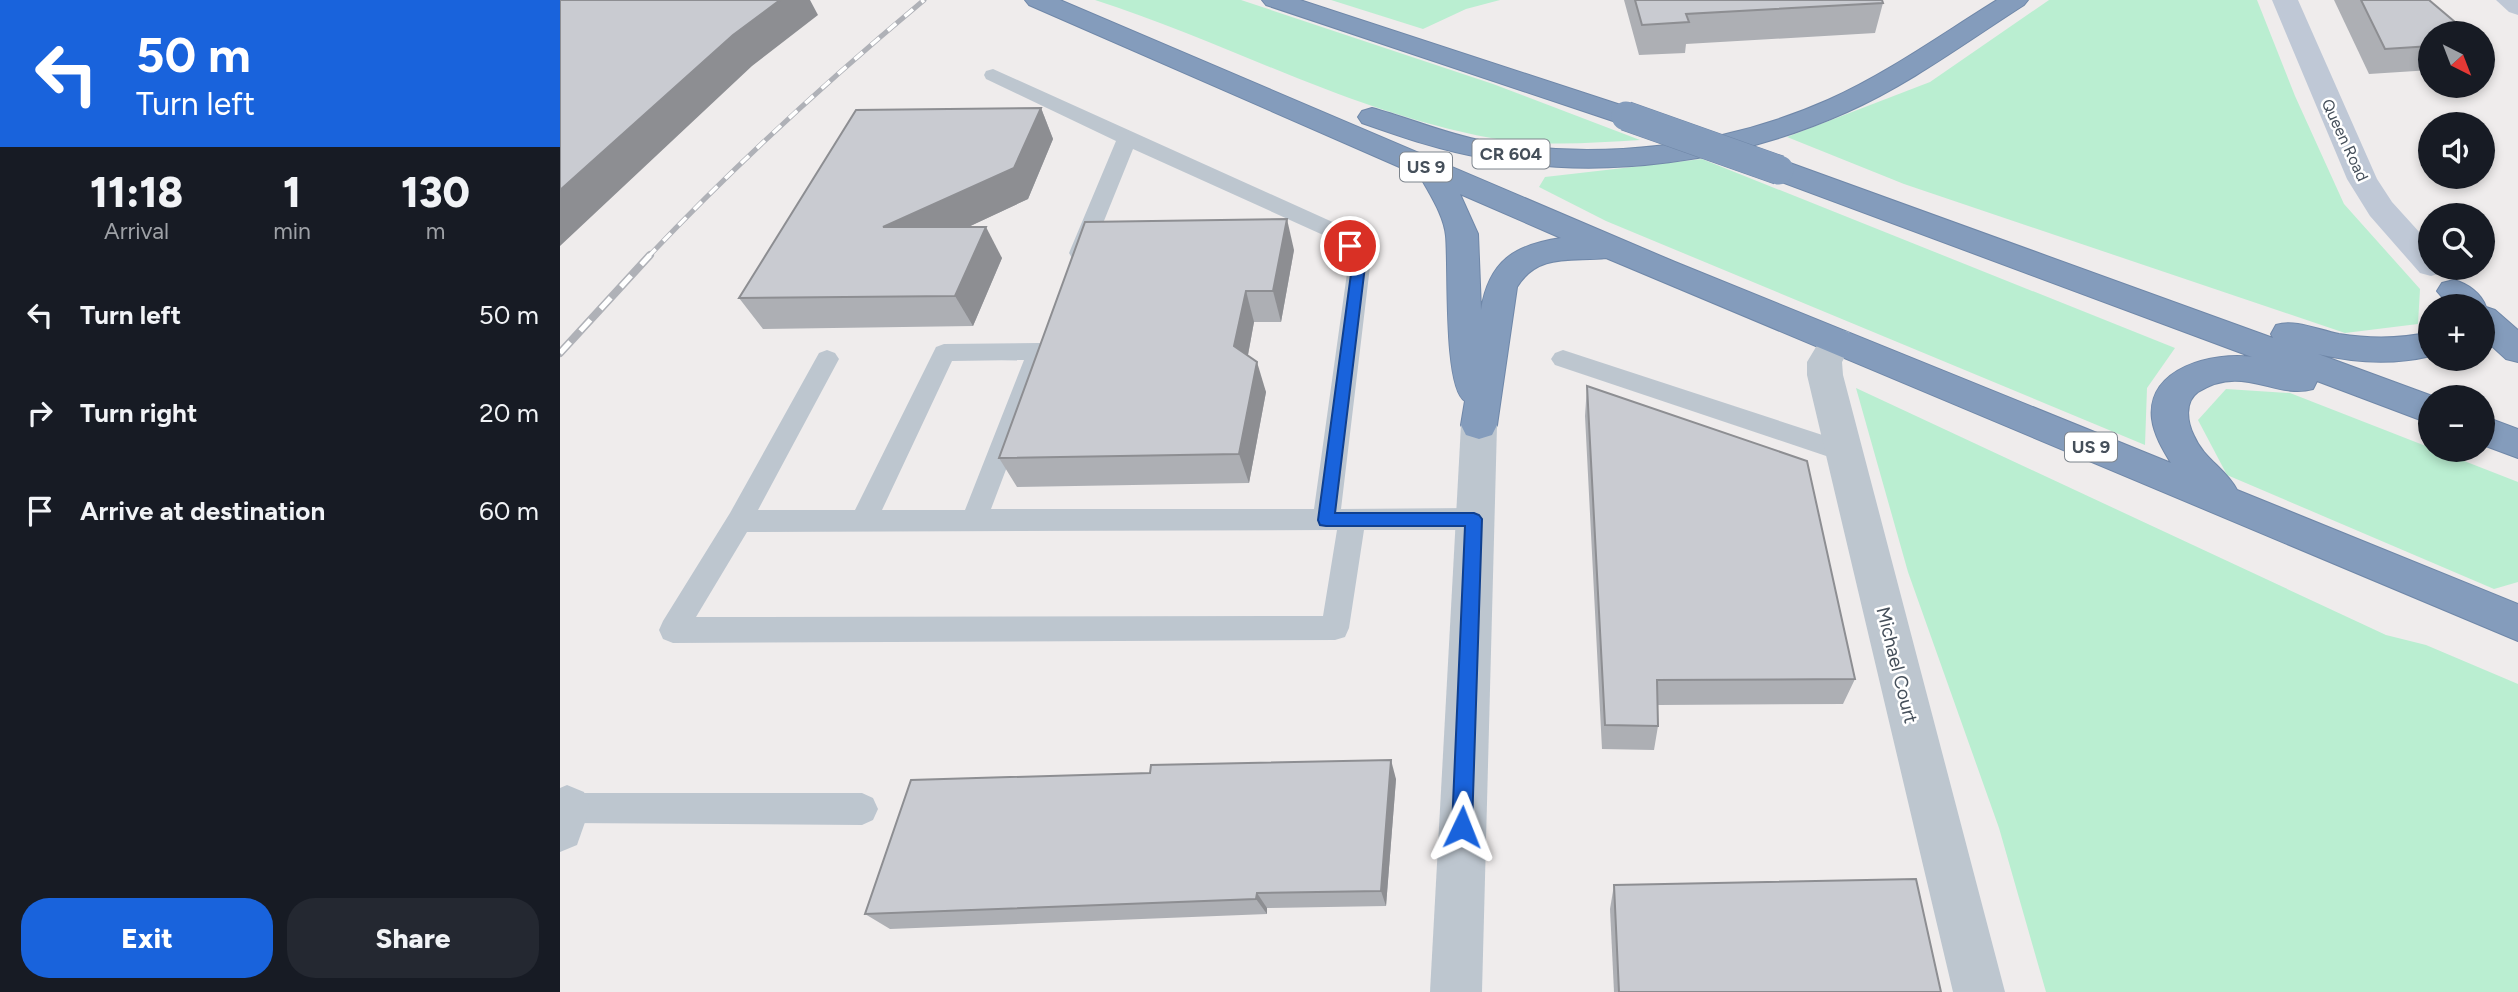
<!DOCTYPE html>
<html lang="en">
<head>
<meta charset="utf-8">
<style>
  :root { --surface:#171b24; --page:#242831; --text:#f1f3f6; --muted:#9ea1a6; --accent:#1963dc }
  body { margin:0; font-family:Figtree,sans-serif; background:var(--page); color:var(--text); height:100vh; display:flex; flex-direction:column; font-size:26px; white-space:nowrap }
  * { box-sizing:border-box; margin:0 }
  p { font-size:23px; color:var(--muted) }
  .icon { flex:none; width:38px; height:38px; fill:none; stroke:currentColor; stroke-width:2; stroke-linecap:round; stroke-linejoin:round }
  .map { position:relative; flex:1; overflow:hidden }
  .side { display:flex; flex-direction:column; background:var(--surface); width:560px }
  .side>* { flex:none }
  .hud { background:#1963dc; color:#fff; overflow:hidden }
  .needle { width:46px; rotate:138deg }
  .fabs { position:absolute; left:1858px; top:21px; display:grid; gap:14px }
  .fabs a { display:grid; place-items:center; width:77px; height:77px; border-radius:50%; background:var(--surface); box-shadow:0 4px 10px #0003; font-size:35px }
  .pin { position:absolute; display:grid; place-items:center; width:60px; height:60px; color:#fff; margin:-30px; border:4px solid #fff; border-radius:50%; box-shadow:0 2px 7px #0007 }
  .me { position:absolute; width:77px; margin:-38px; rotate:2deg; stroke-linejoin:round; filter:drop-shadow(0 0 5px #0008) }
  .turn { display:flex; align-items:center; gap:24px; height:147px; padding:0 21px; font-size:32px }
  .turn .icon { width:91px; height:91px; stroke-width:2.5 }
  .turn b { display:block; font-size:49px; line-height:60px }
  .eta { display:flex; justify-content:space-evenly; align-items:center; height:119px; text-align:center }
  .eta b { font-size:42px; font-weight:800; line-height:49px }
  .cta { display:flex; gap:14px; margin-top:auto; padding:14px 21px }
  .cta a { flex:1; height:80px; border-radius:28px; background:var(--accent); color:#fff; font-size:28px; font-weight:800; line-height:80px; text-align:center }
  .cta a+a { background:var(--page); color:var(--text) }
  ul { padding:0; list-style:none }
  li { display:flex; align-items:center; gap:21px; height:98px; padding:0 21px }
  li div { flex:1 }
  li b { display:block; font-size:26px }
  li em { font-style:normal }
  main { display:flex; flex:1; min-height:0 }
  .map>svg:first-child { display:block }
  .green { fill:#baeed1 }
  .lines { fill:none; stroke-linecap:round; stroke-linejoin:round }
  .highway-casing { stroke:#6f87a8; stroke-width:2 }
  .lane { fill:#bdc6cf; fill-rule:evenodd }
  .street { fill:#bdc6cf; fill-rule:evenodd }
  .secondary { fill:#bfc8d6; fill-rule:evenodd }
  .highway { fill:#849cbc; fill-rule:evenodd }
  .rail-far1-casing { stroke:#afb1b7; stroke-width:5 }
  .rail-casing { stroke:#afb1b7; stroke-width:8 }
  .rail-far1 { stroke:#fff; stroke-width:3.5; stroke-dasharray:11; stroke-linecap:butt }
  .rail { stroke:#fff; stroke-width:5; stroke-dasharray:15; stroke-linecap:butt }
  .highway-bridge-casing { stroke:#6f87a8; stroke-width:30; stroke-linecap:butt }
  .highway-bridge { stroke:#849cbc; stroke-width:29 }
  .wall { fill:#adafb4 }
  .shaded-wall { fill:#8d8e92 }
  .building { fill:#c9cbd1; stroke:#8d8e92; stroke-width:2 }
  .route { fill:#1963dc; stroke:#10408f; stroke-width:2 }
  .labels { text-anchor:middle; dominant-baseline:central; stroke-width:5; stroke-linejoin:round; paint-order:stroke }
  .far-street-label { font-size:16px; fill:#454f5a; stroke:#fff }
  .shield { fill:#fff; stroke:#7d848c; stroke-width:2 }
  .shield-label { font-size:18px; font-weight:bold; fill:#454f5a }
  .street-label { font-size:19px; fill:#454f5a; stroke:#fff }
</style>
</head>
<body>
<main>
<section class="side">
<div class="hud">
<div class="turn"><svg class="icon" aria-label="left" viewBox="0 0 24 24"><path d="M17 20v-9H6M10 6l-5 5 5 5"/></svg><div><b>50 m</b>Turn left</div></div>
</div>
<div class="eta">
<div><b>11:18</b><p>Arrival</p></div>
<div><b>1</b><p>min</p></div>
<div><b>130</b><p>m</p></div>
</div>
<ul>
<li><svg class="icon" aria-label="left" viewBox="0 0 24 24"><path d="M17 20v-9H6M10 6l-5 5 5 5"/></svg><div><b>Turn left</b></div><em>50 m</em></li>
<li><svg class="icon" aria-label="right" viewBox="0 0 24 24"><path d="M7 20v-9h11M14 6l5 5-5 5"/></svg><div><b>Turn right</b></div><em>20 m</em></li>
<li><svg class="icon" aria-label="arrive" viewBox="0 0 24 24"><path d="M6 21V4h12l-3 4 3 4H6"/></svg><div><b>Arrive at destination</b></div><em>60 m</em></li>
</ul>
<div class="cta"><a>Exit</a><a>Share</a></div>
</section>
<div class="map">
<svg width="1958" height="992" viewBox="0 0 1958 992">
  <rect width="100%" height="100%" fill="#efecec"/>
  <g class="green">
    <path d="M535,0H681L933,84L1080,140C1031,143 980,147 931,138C793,113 669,43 535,0Z"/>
    <path d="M771,0H940L906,9L863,29Z"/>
    <path d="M1489,0H1697L1735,96L1784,204L1860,289L1858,324L1785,333L1344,184L1227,137L1370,82Z"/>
    <path d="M1142,159L1615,348L1587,388L1585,445L1046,221L979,187L985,177Z"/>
    <path d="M1296,388L1826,635L1866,645L1958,684V992H1486L1439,828L1348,572Z"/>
    <path d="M1666,389L1730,393L1958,482V582L1934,589L1667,475L1638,420Z"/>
  </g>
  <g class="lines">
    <g class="highway-casing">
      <g id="highway">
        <path d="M465,0H500L1115,262L1611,463C1603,450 1594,435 1592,419C1586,367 1654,352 1692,357L1208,177L1204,170L1208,163L1219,161L1230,163L1713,338L1711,334L1716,325C1736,319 1758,330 1779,334C1810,339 1840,339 1871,332V356C1833,365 1796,363 1758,354L1875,397H1871V424L1757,381L1753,389C1716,400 1683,363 1638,392C1624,402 1627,422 1634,436C1643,458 1667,470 1677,490L1958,604V641L1046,258C1014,262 978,252 957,287L937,425L932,435L919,439L906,435L901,425L905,401C883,388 889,265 886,236C884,215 870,195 860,176L469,5ZM900,194L1001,238C954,245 929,261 921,310L918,234Z"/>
        <path d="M702,0H740L1076,110L1080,116L1076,122L1066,125L1056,122L706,5Z"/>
        <path d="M1437,0H1468L1464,5C1406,42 1350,84 1287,112C1175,162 1045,181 924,158C882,151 842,137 802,123L798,117L802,111L812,108C850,118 885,134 924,141C1039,161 1162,147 1268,100C1328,73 1382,34 1437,0Z"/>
        <path d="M1894,280C1908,284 1921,293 1926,307L1935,310L1958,330V362L1946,359L1923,338V306H1890L1877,291L1882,283Z"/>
        <path d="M1923,416L1958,429V458L1923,445Z"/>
      </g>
    </g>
    <g class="lane">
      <path d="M433,69L788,229L811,258L781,509L913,508L922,511L926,519L922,527L913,530H804L789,628L785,637L775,640L113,643L103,639L99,630L103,621L170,513L259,353L267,350L275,353L279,359L198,510H295L376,347L384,344L479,343L487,345L491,351L431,509H754L789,259L772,239L573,149L531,253L528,258L520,260L512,258L509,253L556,141L426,79L424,75L426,71ZM464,360L405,510H322L392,361ZM768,530H777L763,616L136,617L187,532Z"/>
      <path d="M1003,350L1293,445L1297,452L1293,459L1284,462L995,365L991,359L995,353Z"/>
      <path d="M7,793H302L313,798L318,809L313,820L302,825L7,823L0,821V795Z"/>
    </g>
    <g class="street">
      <path d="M1277,329L1289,332L1294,341L1282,362L1283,375L1445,992H1393L1247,375V362L1265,332Z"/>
      <path d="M919,411L932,415L937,425L922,992H870L901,425L906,415Z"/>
      <path d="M7,785L24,792L30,808L17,845L0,852V788Z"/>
    </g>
    <g class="secondary">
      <path d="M1712,0H1738L1817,179L1832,202L1871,245V268H1885L1882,273L1871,276L1860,273L1810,216L1787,179Z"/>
      <path d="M1936,0H1958V15L1949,12Z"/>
    </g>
    <use href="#highway" class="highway"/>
    <g class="rail-far1-casing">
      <path id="rail-far1" d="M88,257C175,165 267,81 364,0"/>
    </g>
    <g class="rail-casing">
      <path id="rail" d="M0,353L90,255"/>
    </g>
    <use href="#rail-far1" class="rail-far1"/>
    <use href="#rail" class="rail"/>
    <g class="highway-bridge-casing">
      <path id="highway-bridge" d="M1066,116L1219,170"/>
    </g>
    <use href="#highway-bridge" class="highway-bridge"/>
  </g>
  <g class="wall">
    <path d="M1064,0H1322L1323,3L1315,33L1126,44L1125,53L1079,55Z"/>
    <path d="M1774,0H1869L1871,70L1809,74Z"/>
    <path d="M481,108L493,139L468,199L408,227L442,258L413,326L203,329L179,298Z"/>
    <path d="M734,250L721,322H694L688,355L706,392L689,483L457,487L439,458Z"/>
    <path d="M1027,386L1295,679L1283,704L1098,705V726L1094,750L1042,749L1025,416Z"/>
    <path d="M836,779L826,906L707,908V914L330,929L305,914Z"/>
    <path d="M1054,885L1381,992H1054L1050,909Z"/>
  </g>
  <g class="shaded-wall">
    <path d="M220,0H250L258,15L192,66L0,246V190L173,35Z"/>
    <path d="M481,108L493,139L468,199L342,258L323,227Z"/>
    <path d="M727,219L734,250L721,322L713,291Z"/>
    <path d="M426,227L442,258L413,326L395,296Z"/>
    <path d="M686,291L694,322L684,376L674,346Z"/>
    <path d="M697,362L706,392L689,483L679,454Z"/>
    <path d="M831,760L836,779L826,906L821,891Z"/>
    <path d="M697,893L707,908V914L696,899Z"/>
  </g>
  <g class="building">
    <path d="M0,0H220L173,35L0,190Z"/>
    <path d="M1075,0H1322L1323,3L1126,14L1129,22L1082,25Z"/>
    <path d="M1801,0H1869L1908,33H1871V46L1825,49Z"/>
    <path d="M481,108L454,168L323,227H426L395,296L179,298L296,110Z"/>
    <path d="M727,219L713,291H686L674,346L697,362L679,454L439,458L525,222Z"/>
    <path d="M1027,386L1247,461L1295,679L1097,680L1098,726L1045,725Z"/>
    <path d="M831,760L821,891L697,893L696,899L305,914L351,780L590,773L591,765Z"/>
    <path d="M1356,879L1381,992H1059L1054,885Z"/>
  </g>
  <path class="route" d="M790,241L794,243L806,258L775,513H914L919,515L922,519L912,827L909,834L902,836L895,834L892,827L905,526H766L760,525L758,520L793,259L783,246Z"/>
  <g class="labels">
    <g class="far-street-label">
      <text transform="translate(1785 140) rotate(65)">Queen Road</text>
    </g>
    <g class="shield">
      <rect x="912.5" y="139.5" width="77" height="29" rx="5"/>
      <rect x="840" y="152.5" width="52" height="29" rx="5"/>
      <rect x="1505" y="432.5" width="52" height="29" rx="5"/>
    </g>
    <g class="shield-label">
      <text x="951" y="154">CR 604</text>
      <text x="866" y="167">US 9</text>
      <text x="1531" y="447">US 9</text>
    </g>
    <g class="street-label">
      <text transform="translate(1337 665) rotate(76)">Michael Court</text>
    </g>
  </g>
</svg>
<div class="fabs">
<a><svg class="needle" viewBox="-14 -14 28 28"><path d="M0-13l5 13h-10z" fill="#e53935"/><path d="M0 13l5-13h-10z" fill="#9ea1a6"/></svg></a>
<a><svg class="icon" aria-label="sound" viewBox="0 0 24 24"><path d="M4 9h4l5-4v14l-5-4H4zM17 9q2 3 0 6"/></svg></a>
<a><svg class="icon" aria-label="search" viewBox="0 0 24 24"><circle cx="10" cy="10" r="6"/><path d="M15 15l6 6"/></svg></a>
<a>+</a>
<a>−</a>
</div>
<div class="pin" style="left:790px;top:246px;background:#d93025"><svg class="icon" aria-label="arrive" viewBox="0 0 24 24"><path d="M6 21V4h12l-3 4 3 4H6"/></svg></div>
<svg class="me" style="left:902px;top:827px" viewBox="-20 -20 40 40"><path d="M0-17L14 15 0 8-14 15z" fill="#1963dc" stroke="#fff" stroke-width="4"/></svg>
</div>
</main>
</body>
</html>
